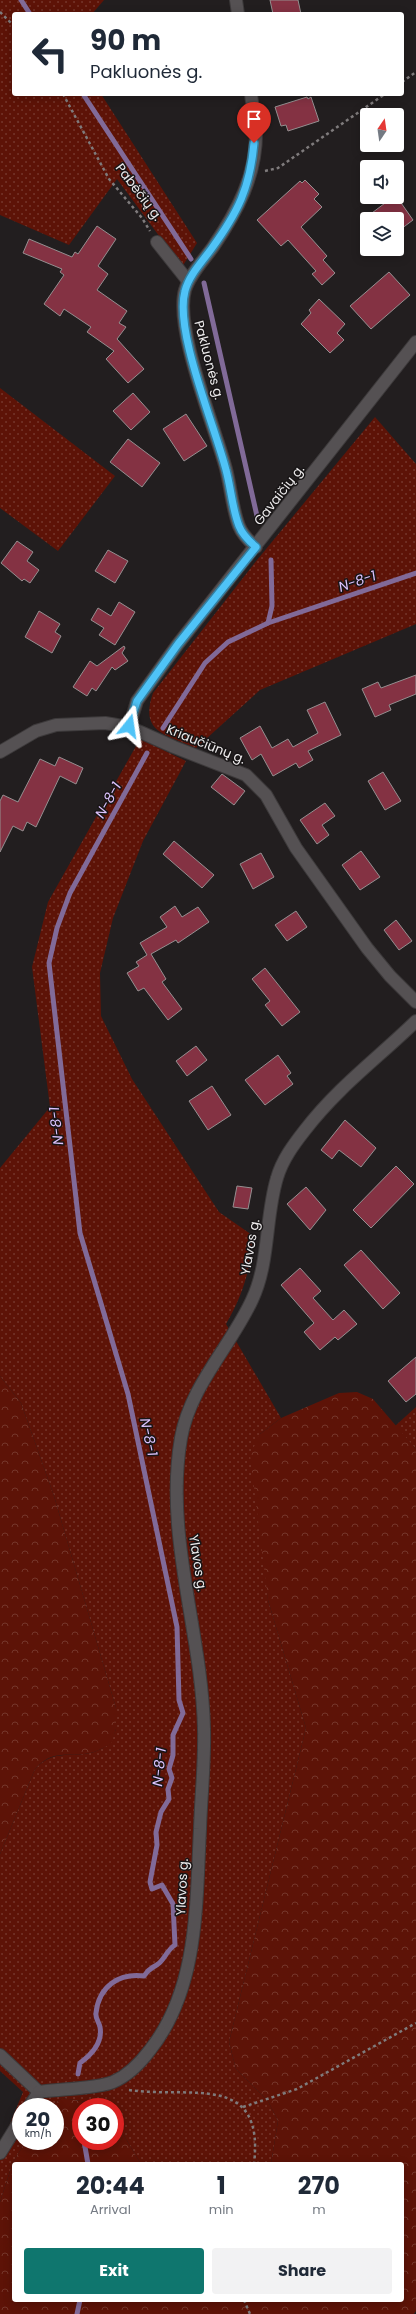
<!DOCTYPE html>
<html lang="en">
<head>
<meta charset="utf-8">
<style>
  :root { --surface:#fff; --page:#f2f2f3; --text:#1f2937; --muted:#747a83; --accent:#0f766e }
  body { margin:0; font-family:Poppins,sans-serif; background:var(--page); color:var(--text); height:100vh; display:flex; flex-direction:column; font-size:15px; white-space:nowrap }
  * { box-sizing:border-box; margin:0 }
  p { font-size:13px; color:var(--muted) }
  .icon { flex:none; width:22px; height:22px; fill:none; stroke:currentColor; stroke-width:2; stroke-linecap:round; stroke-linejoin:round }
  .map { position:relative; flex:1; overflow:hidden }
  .details { position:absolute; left:12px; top:2162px; width:392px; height:140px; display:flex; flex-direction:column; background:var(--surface); border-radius:4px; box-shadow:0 2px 10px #0003 }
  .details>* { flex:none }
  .banner { position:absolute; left:12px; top:12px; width:392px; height:84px; border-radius:4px; box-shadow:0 2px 10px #0003; background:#fff; color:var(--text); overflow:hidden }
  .needle { width:26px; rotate:13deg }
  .tools { position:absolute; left:360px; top:108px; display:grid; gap:8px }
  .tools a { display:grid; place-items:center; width:44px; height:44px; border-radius:4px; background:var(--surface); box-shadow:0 2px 10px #0003; font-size:20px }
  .speed { position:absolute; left:12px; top:2098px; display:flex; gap:8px; font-size:20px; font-weight:700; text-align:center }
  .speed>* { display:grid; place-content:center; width:52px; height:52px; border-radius:50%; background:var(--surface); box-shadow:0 2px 10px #0003; line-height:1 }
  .speed small { font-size:10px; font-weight:400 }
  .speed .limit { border:6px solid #d22; background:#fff; color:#111 }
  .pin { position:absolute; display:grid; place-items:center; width:34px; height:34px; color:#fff; margin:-41px -17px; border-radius:50% 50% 50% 0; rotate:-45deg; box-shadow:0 0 4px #0007 }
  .pin .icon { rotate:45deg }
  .me { position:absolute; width:44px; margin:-22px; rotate:15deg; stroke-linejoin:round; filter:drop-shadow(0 0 3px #0008) }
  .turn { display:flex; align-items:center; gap:14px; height:84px; padding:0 12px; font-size:18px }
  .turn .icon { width:52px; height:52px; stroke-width:2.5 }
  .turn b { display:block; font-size:28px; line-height:34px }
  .eta { display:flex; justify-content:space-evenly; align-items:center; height:68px; text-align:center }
  .eta b { font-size:24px; font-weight:700; line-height:28px }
  .primary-button { display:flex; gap:8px; margin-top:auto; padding:8px 12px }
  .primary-button a { flex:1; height:46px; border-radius:4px; background:var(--accent); color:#fff; font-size:16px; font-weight:700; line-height:46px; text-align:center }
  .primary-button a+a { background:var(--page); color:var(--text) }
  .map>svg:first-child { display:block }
  .grass { fill:url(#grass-dots) }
  .forest { fill:url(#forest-crowns) }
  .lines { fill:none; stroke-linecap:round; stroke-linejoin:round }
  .stream { stroke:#816a98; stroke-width:5 }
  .building { fill:#843243; stroke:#958f90 }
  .minor-casing { stroke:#3d3a3b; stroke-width:14 }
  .path { stroke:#7f7b7c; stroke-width:2.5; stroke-dasharray:3 3; stroke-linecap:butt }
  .minor { stroke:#555153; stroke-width:12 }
  .route-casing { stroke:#337fa1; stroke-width:10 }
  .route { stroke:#4fc3f7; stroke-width:7 }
  .labels { text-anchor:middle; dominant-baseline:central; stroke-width:3; stroke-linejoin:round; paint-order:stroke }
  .street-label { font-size:13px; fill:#edebec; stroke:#181516 }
  .water-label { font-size:14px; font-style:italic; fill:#ddc3fe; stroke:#181516 }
</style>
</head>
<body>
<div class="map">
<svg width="416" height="2314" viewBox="0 0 416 2314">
  <defs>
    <pattern id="grass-dots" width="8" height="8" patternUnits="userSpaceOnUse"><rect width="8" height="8" fill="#5d1307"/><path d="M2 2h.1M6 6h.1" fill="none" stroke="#75362b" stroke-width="1.8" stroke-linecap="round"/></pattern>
    <pattern id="forest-crowns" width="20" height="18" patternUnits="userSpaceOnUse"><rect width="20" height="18" fill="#5d1307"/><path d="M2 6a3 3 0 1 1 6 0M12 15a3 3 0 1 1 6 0" fill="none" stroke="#75362b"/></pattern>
  </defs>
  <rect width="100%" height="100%" fill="#221e1f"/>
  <g class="grass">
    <path d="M0,0H104L92,14H14V94H101L197,243L182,267L117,179L69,245L0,215Z"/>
    <path d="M0,388L115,476L58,551L0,508Z"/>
    <path d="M375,417L416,464V624L260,690L196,748C166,734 139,733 153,693L257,560Z"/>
    <path d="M140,739L186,761L143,841L113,918L100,973L101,1016L132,1079L219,1212L252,1235C252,1267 242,1297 226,1324L281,1418L260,1434L268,1600L306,1728L229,2042L236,2069L268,2101L278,2121L271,2164H141L120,2129L115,2125V2107H93L87,2102L62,2098L50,2107H21V2141H26L13,2162L0,2202V2148L23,2092L0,2071V1854L35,1769C54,1749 67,1758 90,1753C97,1752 104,1747 110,1744L116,1729V1708L54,1496L21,1403L0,1376V1168L50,1107L32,967L48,902Z"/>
    <path d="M416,1407V1449L395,1426Z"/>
  </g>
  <g class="forest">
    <path d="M0,1376L21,1403L54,1496L116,1708V1729L111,1744C104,1747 97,1752 90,1753C67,1758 54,1748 35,1769L0,1854Z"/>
    <path d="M357,1392L373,1399L416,1449V2311L414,2314H0V2202L13,2162L26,2141H55V2107H50L62,2098L87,2102L93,2107H81V2141H115V2125L120,2129L141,2164H14V2300H402V2164H271L278,2121L268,2101L236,2069L229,2042L306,1728L268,1600L250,1455L260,1434L281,1418L339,1393Z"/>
  </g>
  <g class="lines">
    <g class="stream">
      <path d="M21,0L30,14"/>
      <path d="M83,94L191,259"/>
      <path d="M204,283L257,516"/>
      <path d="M268,623L272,606L271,560"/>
      <path d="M163,728L205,663L228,642L268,623L416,573"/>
      <path d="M78,2074L80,2063C91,2055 103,2043 100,2027C99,2022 95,2018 96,2013C99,1986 119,1973 144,1976C149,1968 151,1969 158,1964C164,1960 167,1950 175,1945L173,1904L162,1885L152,1889L150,1882L157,1845L156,1832L161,1812L169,1799L168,1789L172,1778L169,1769L173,1755V1735L183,1713L179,1700L177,1627L128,1394L80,1233L49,963L57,928L70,893L147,753"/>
      <path d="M80,2111L81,2116"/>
      <path d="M84,2141L88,2164"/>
      <path d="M77,2314L80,2300"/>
    </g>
  </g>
  <g class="building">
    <path d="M270,0H298L301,14H273Z"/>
    <path d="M307,97L308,99L311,97L319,121L288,131L286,125L281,126L275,107Z"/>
    <path d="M305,180L319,194L314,199L322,207L301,227L327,256L323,260L335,273L322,285L312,274L316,271L288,240L281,246L257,220L300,181L302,183Z"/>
    <path d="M393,197H397L413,220L397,232V219H364Z"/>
    <path d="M97,226L116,239L98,266L108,274L97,290L127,311L119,323L126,327L117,339L144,369L128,383L106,359L114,351L87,332L91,327L64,309L60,316L44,304L64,275L60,272L62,269L23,253L29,239L72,257L75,252L78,254Z"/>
    <path d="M389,272L410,295L371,329L350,306Z"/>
    <path d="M319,299L345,324L337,333L344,340L330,353L301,324L311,313L309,310Z"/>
    <path d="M133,393L150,412L131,430L113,411Z"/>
    <path d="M186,414L207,446L184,461L163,429Z"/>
    <path d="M128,439L160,463L142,487L110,462Z"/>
    <path d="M17,541L33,552L27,561L39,570L30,583L24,579L22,581L1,563Z"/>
    <path d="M108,550L128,561L115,583L95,571Z"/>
    <path d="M119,602L135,612L115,645L99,635L104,628L91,620L98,608L111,616Z"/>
    <path d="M39,611L60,624L55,632L61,636L52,653L25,637Z"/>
    <path d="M124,646L125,648L122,653L128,661L115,670L112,667L96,691L92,688L87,696L73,687L90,661L97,666Z"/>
    <path d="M416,675V694L389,705L391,710L375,717L362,689L378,682L381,688Z"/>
    <path d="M325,702L341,735L308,751L313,760L299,768L296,763L273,776L261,754L252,760L240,738L260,726L272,748L288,739L293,747L318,733L307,710Z"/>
    <path d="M59,757L83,768L76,784L60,776L36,827L27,822L23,831L13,826L0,852V801L3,795L18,802L40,759L55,766Z"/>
    <path d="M383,772L401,801L385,810L368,781Z"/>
    <path d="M222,774L245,791L234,805L211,787Z"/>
    <path d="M325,803L335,816L322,825L329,835L317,844L300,820Z"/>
    <path d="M174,841L214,875L202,888L163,854Z"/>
    <path d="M361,851L380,877L360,890L342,865Z"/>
    <path d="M261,853L274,877L253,889L240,864Z"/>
    <path d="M175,906L182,917L198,907L209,922L178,943L176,940L151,954L166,979L162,982L182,1009L168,1020L144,988L138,991L127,973L139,966L136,962L147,955L140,943L167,927L160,917Z"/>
    <path d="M296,911L307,927L287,941L275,925Z"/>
    <path d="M396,920L412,941L399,950L384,930Z"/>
    <path d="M265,968L300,1012L282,1026L265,1005L270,1001L252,979Z"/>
    <path d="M196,1046L207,1060L187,1076L176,1061Z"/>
    <path d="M278,1055L291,1073L287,1076L293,1084L265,1105L245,1080Z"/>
    <path d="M212,1086L231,1115L208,1130L189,1101Z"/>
    <path d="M345,1120L376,1148L361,1167L339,1150L332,1159L321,1150Z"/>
    <path d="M396,1166L414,1184L371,1228L353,1210Z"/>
    <path d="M237,1186L252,1188L248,1209L233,1207Z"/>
    <path d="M306,1187L326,1210L310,1230L287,1204Z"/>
    <path d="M361,1250L400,1293L383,1309L344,1265Z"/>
    <path d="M300,1268L321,1291L313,1298L333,1320L344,1310L357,1324L338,1340L335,1337L320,1350L304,1332L314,1323L281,1285Z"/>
    <path d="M416,1357V1394L406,1402L388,1381Z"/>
  </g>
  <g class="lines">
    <g class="minor-casing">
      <g id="minor">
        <path d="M236,0L238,14"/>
        <path d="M251,94C252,106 256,118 256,130C257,175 237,212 213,247C203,261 190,274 185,290C174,329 215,427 226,469C231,488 232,508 239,526C242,534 249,541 256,547"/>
        <path d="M157,242L188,281"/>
        <path d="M129,727L137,701L178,644L416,342"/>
        <path d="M0,752L36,731L56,725L105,723L129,727L174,747L246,775L266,795L296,848L367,948L390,976L416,1002"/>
        <path d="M0,2055L39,2092"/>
        <path d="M39,2092C58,2089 96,2089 113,2082C127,2076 141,2062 150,2050C199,1988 196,1903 200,1829C201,1796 205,1762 204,1729C202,1632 164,1535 181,1438C190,1386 231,1346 252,1300C270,1262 265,1217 277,1178C282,1160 294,1144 305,1130C338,1087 378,1058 416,1021"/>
        <path d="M29,2107L39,2092"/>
        <path d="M0,2153L21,2119"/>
      </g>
    </g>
    <g class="path">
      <path d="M0,12L14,26"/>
      <path d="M402,82L416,72"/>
      <path d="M63,94L109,179L142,218L150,231"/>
      <path d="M265,171L278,168L385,94"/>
      <path d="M129,2090C190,2099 265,2071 254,2164"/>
      <path d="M243,2107L297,2089L416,2023"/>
      <path d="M244,2300L250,2314"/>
    </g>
    <use href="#minor" class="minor"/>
  </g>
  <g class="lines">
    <g class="route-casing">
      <path id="route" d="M129,726L137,701L178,644L256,547C249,541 242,534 239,526C232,508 231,488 226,470C215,426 174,331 185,291C189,275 202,262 212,248C238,212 250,188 254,143"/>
    </g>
    <use href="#route" class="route"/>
  </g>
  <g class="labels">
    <g class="street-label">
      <text transform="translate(139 192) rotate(53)">Pabėčių g.</text>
      <text transform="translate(209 360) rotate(75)">Pakluonės g.</text>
      <text transform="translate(279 495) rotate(-52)">Gavaičių g.</text>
      <text transform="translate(206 744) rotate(22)">Kriaučiūnų g.</text>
      <text transform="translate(250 1247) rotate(-80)">Ylavos g.</text>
      <text transform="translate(198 1563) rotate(81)">Ylavos g.</text>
      <text transform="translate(182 1887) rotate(-87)">Ylavos g.</text>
    </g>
    <g class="water-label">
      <text transform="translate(357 581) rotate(-19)">N-8-1</text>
      <text transform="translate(108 800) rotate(-61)">N-8-1</text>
      <text transform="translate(56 1126) rotate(-97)">N-8-1</text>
      <text transform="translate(149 1437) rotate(78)">N-8-1</text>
      <text transform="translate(159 1767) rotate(-84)">N-8-1</text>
    </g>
  </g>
</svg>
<div class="tools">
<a><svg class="needle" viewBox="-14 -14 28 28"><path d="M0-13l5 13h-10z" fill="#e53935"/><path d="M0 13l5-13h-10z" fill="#747a83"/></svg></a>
<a><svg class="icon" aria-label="sound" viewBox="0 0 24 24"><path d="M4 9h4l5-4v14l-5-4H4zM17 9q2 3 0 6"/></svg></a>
<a><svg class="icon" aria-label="layers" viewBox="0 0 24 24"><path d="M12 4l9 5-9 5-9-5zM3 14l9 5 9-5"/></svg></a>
</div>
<div class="speed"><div>20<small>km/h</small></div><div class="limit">30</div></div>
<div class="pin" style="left:254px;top:143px;background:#d93025"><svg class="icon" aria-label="arrive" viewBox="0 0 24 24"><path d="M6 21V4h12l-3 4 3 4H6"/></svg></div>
<svg class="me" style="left:129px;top:726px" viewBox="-20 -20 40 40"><path d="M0-17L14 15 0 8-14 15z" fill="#4fc3f7" stroke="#fff" stroke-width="4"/></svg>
<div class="banner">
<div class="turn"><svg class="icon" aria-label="left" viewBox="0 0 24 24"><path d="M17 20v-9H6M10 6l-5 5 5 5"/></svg><div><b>90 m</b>Pakluonės g.</div></div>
</div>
<section class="details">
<div class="eta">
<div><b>20:44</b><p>Arrival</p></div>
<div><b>1</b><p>min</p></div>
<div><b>270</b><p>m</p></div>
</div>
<div class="primary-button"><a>Exit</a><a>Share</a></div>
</section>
</div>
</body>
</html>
